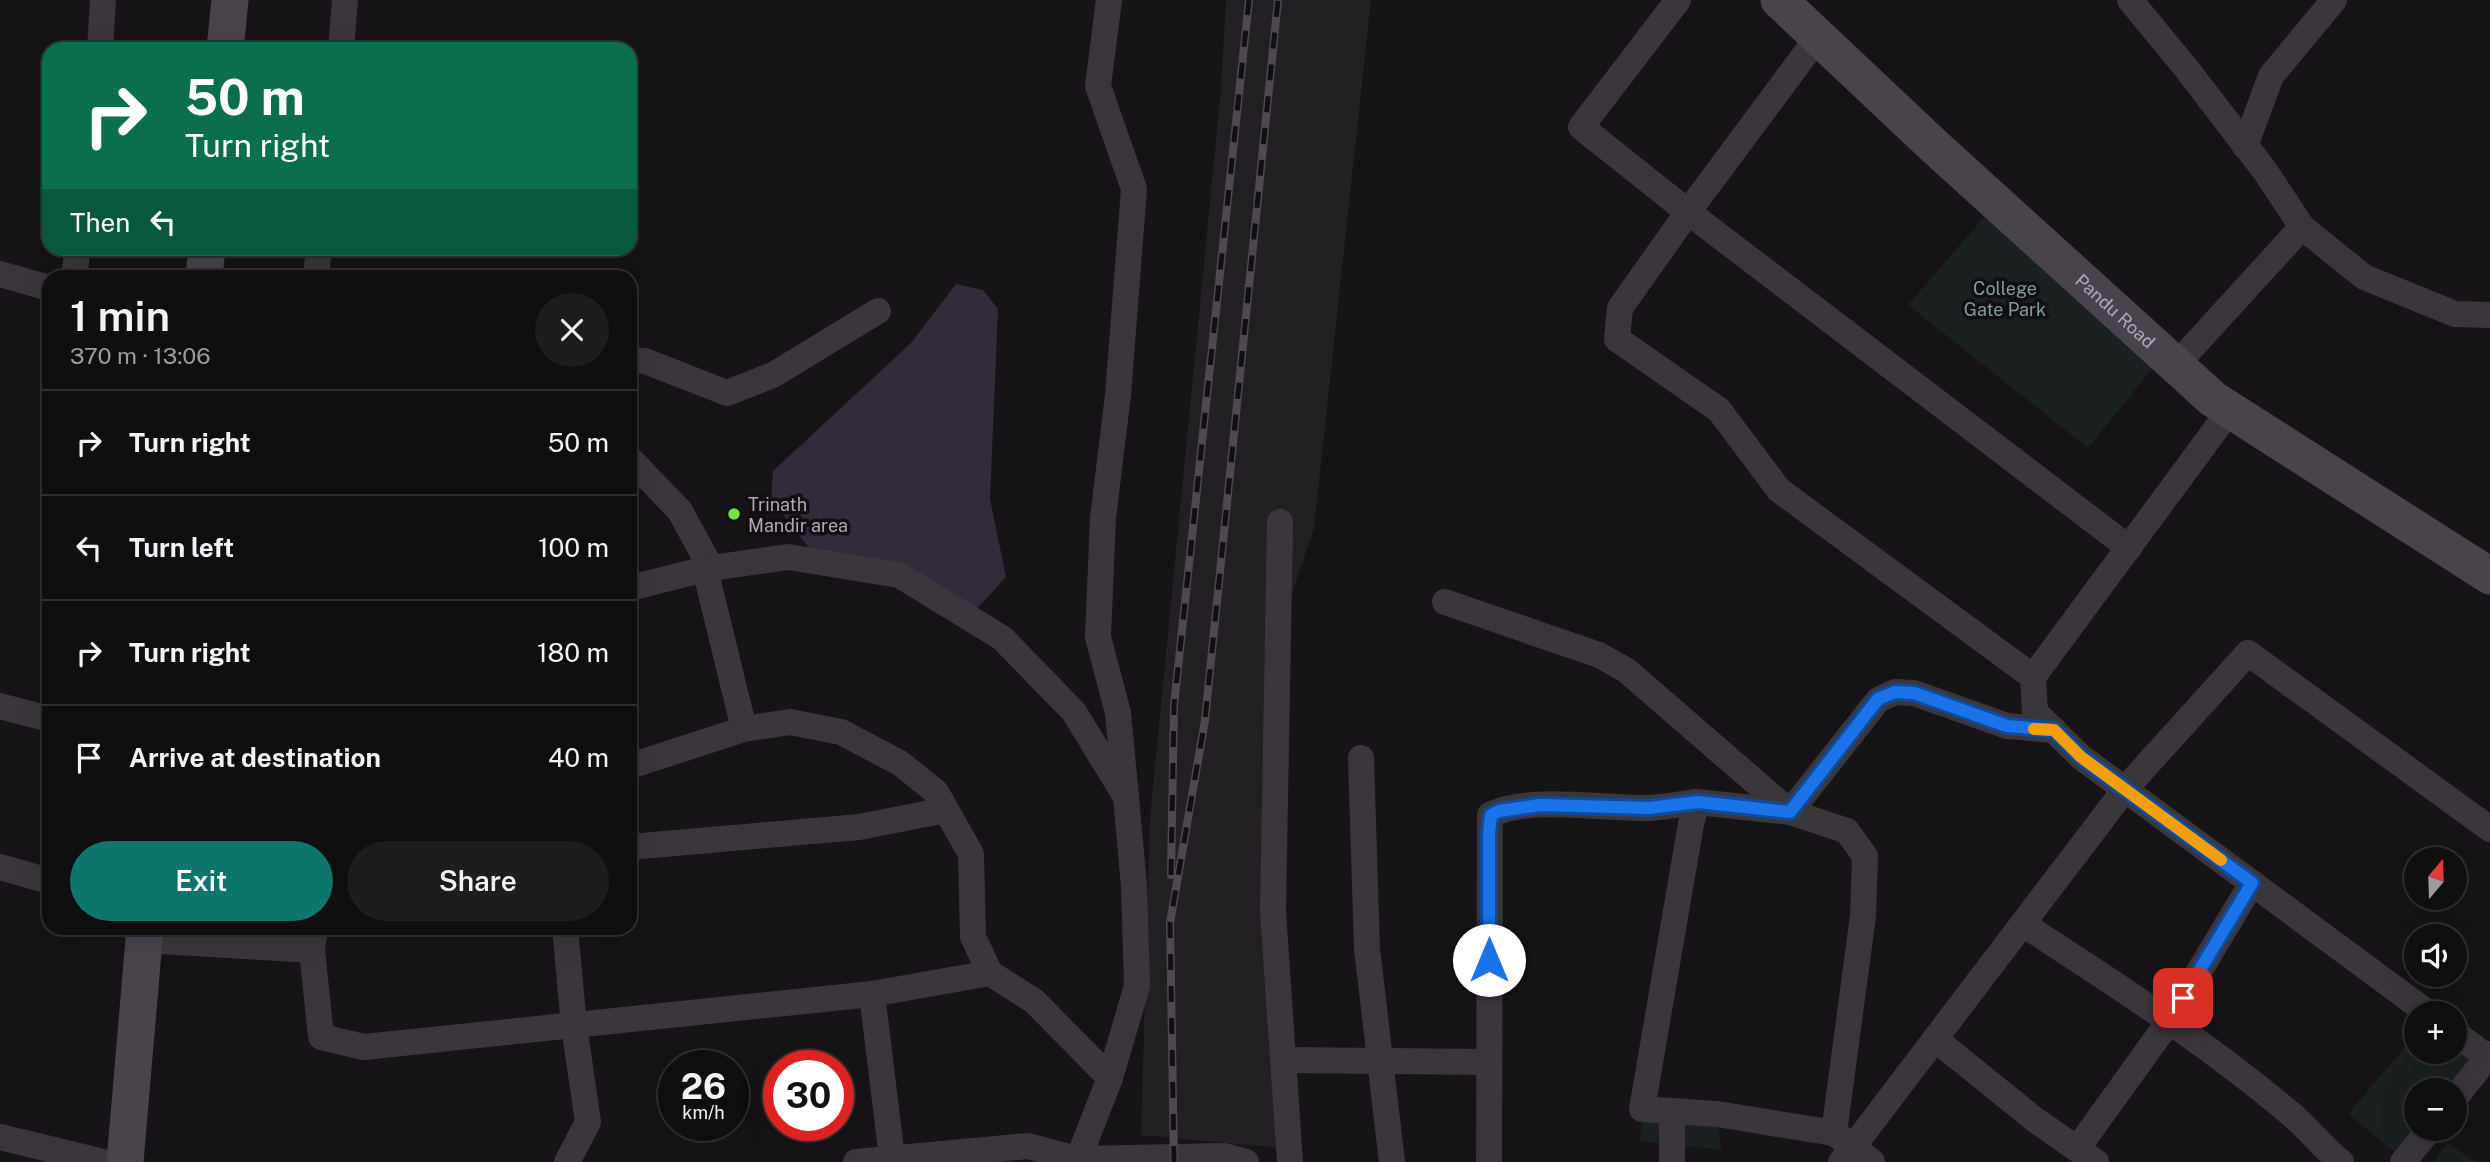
<!DOCTYPE html>
<html lang="en">
<head>
<meta charset="utf-8">
<style>
  :root { --surface:#100f10; --page:#1e1d1e; --text:#f1f3f6; --muted:#9c9c9f; --line:#302f30; --accent:#0f766e }
  body { margin:0; font-family:"Public Sans",sans-serif; background:var(--page); color:var(--text); height:100vh; display:flex; flex-direction:column; font-size:26px; white-space:nowrap }
  * { box-sizing:border-box; margin:0 }
  p { font-size:23px; color:var(--muted) }
  .icon { flex:none; width:38px; height:38px; fill:none; stroke:currentColor; stroke-width:2; stroke-linecap:round; stroke-linejoin:round }
  .map { position:relative; flex:1; overflow:hidden }
  .sheet { position:absolute; left:42px; top:270px; width:595px; height:665px; display:flex; flex-direction:column; background:var(--surface); border-radius:21px; box-shadow:0 7px 28px #0002,0 0 0 2px var(--line) }
  .sheet>* { flex:none }
  .top-card { position:absolute; left:42px; top:42px; width:595px; height:214px; border-radius:21px; box-shadow:0 7px 28px #0002,0 0 0 2px var(--line); background:#0b6e4f; color:#fff; overflow:hidden }
  .needle { width:46px; rotate:19deg }
  .buttons { position:absolute; left:2404px; top:847px; display:grid; gap:14px }
  .buttons a { display:grid; place-items:center; width:63px; height:63px; border-radius:50%; background:var(--surface); box-shadow:0 7px 28px #0002,0 0 0 2px var(--line); font-size:35px }
  .speed { position:absolute; left:658px; top:1050px; display:flex; gap:14px; font-size:35px; font-weight:700; text-align:center }
  .speed>* { display:grid; place-content:center; width:91px; height:91px; border-radius:50%; background:var(--surface); box-shadow:0 7px 28px #0002,0 0 0 2px var(--line); line-height:1 }
  .speed small { font-size:18px; font-weight:400 }
  .speed .limit { border:10px solid #d22; background:#fff; color:#111 }
  .pin { position:absolute; display:grid; place-items:center; width:60px; height:60px; color:#fff; margin:-30px; border-radius:14px; box-shadow:0 4px 10px #0006 }
  .me { position:absolute; width:77px; margin:-38px; rotate:0deg; stroke-linejoin:round; filter:drop-shadow(0 0 5px #0008) }
  .turn { display:flex; align-items:center; gap:24px; height:147px; padding:0 28px; font-size:32px }
  .turn .icon { width:91px; height:91px; stroke-width:2.5 }
  .turn b { display:block; font-size:49px; line-height:60px }
  .then { display:flex; align-items:center; height:66px; padding:0 28px; background:#0003; gap:14px; font-size:26px }
  .round { display:grid; place-items:center; flex:none; width:74px; height:74px; border-radius:37px; background:var(--page) }
  .headline { display:flex; align-items:center; justify-content:space-between; height:119px; padding:0 28px }
  h1 { font-size:42px; font-weight:600; line-height:52px }
  .cta { display:flex; gap:14px; margin-top:auto; padding:14px 28px }
  .cta a { flex:1; height:80px; border-radius:42px; background:var(--accent); color:#fff; font-size:28px; font-weight:600; line-height:80px; text-align:center }
  .cta a+a { background:var(--page); color:var(--text) }
  ul { padding:0; list-style:none }
  li { display:flex; align-items:center; gap:21px; height:105px; padding:0 28px; border-top:2px solid var(--line) }
  li div { flex:1 }
  li b { display:block; font-size:26px }
  li em { font-style:normal }
  .map>svg:first-child { display:block }
  .built { fill:#232023 }
  .green { fill:#1b2021 }
  .water { fill:#322b39 }
  .lines { fill:none; stroke-linecap:round; stroke-linejoin:round }
  .street { stroke:#3a363b; stroke-width:26 }
  .secondary { stroke:#49444b; stroke-width:37 }
  .rail-casing { stroke:#4e4950; stroke-width:8 }
  .rail { stroke:#110f11; stroke-width:5; stroke-dasharray:16; stroke-linecap:butt }
  .route-casing { stroke:#114b97; stroke-width:18 }
  .route { stroke:#1a73e8; stroke-width:12 }
  .slow { stroke:#f59e0b; stroke-width:12 }
  .poi-dot { fill:#71e63d; stroke:#110f11; stroke-width:2.5 }
  .labels { text-anchor:middle; dominant-baseline:central; stroke-width:7; stroke-linejoin:round; paint-order:stroke }
  .park-label { font-size:18px; fill:#7f9c9f; stroke:#110f11 }
  .street-label { font-size:18px; fill:#b1a7b5; stroke:#110f11 }
  .poi-label { font-size:18px; fill:#b1a7b5; stroke:#110f11; text-anchor:start }
</style>
</head>
<body>
<div class="map">
<svg width="2490" height="1162" viewBox="0 0 2490 1162">
  <rect width="100%" height="100%" fill="#161416"/>
  <path class="built" d="M1226,0H1371L1314,528L1275,643L1280,1148L1141,1135L1150,818L1221,89Z"/>
  <g class="green">
    <path d="M1997,202L2164,354L2088,448L1908,305Z"/>
    <path d="M2417,1033V1052H2455V1047L2472,1060L2447,1090H2417V1126L2395,1152L2348,1114Z"/>
    <path d="M1643,1112L1717,1118L1722,1150L1640,1141Z"/>
    <path d="M2448,1143L2475,1162H2434Z"/>
  </g>
  <path class="water" d="M956,284L983,290L998,309L990,499L1006,577L977,609L813,553L771,499L773,471L911,343Z"/>
  <g class="lines">
    <g class="street">
      <path d="M1109,0L1098,86L1134,189L1118,395L1103,518L1098,637L1118,713L1126,797"/>
      <path d="M1678,0L1581,127L1688,212L1818,37"/>
      <path d="M2130,0L2186,68L2265,171L2302,227L2364,277L2455,314L2490,315"/>
      <path d="M100,49L103,0"/>
      <path d="M341,49L345,0"/>
      <path d="M2245,146L2271,76L2334,0"/>
      <path d="M0,274L49,288"/>
      <path d="M74,276L78,248"/>
      <path d="M316,276L319,248"/>
      <path d="M630,360L645,361L727,393L773,375L878,311"/>
      <path d="M2176,365L2302,227"/>
      <path d="M630,459L680,511L711,568"/>
      <path d="M1280,522L1273,911L1290,1162"/>
      <path d="M2129,548L1688,212L1620,308L1617,339L1719,410L1779,490L2033,677L2035,712L2081,757L2428,1013"/>
      <path d="M705,569L788,557L899,575L1002,638L1074,712L1126,797L1134,886L1137,986L1110,1078"/>
      <path d="M630,588L705,569L744,729L630,766"/>
      <path d="M1445,602L1599,655L1626,670L1790,812L1878,700L1895,692L1914,693L2007,726L2054,730"/>
      <path d="M2033,677L2230,410"/>
      <path d="M0,706L49,719"/>
      <path d="M744,729L790,722L841,732L900,763L936,792L971,854L973,937L990,973L1034,1001L1110,1078L1077,1162"/>
      <path d="M1361,758L1367,949L1392,1162"/>
      <path d="M630,847L859,827L946,810"/>
      <path d="M0,867L49,881"/>
      <path d="M2023,924C2115,984 2207,1043 2291,1114C2309,1129 2323,1148 2341,1162"/>
      <path d="M315,928L312,950L321,1037L364,1047L872,994L990,973"/>
      <path d="M565,928L574,1026L588,1122L567,1162"/>
      <path d="M144,940L312,950"/>
      <path d="M872,994L892,1158"/>
      <path d="M2455,1033L2490,1059"/>
      <path d="M1283,1060L1489,1062"/>
      <path d="M2455,1098L2490,1054"/>
      <path d="M1834,1133L1863,916L1865,856L1847,831L1790,812L1697,802L1691,824L1642,1109L1717,1114L1834,1133L1853,1147L1841,1162"/>
      <path d="M0,1137L103,1162"/>
      <path d="M2077,1149L2034,1119L1935,1039L2125,789L2248,653L2490,829"/>
      <path d="M856,1162L1028,1146L1077,1159L1225,1156L1246,1162"/>
      <path d="M1489,1162L1490,815C1530,795 1604,809 1648,808C1665,807 1681,804 1697,802"/>
      <path d="M1672,1162V1112"/>
      <path d="M1872,1162L1853,1147L1935,1039"/>
      <path d="M2096,1162L2077,1149L2170,1020L2252,883"/>
      <path d="M2403,1162L2430,1129"/>
    </g>
    <g class="secondary">
      <path id="s1" d="M1779,0L1934,146L2213,399L2490,576"/>
      <path d="M225,49L230,0"/>
      <path d="M204,276L207,248"/>
      <path d="M125,1162L145,928"/>
    </g>
    <g class="rail-casing">
      <g id="rail">
        <path d="M1171,875L1174,706L1249,0"/>
        <path d="M1174,1162L1170,923L1205,720L1278,0"/>
      </g>
    </g>
    <use href="#rail" class="rail"/>
  </g>
  <g class="lines">
    <g class="route-casing">
      <path id="route" d="M1489,960V833L1491,815L1499,811L1540,805L1649,808L1698,802L1790,812L1878,699L1895,692L1914,693L2007,726L2054,730L2081,757L2252,883L2183,998"/>
    </g>
    <use href="#route" class="route"/>
    <path class="slow" d="M2034,729L2054,730L2081,757L2221,860"/>
  </g>
  <circle class="poi-dot" cx="734" cy="514" r="7"/>
  <g class="labels">
    <g class="park-label">
      <text x="2005" y="288">College<tspan x="2005" dy="21">Gate Park</tspan></text>
    </g>
    <g class="street-label">
      <text stroke="none"><textPath href="#s1" startOffset="458">Pandu Road</textPath></text>
    </g>
    <g class="poi-label">
      <text x="748" y="504">Trinath<tspan x="748" dy="21">Mandir area</tspan></text>
    </g>
  </g>
</svg>
<div class="buttons">
<a><svg class="needle" viewBox="-14 -14 28 28"><path d="M0-13l5 13h-10z" fill="#e53935"/><path d="M0 13l5-13h-10z" fill="#9c9c9f"/></svg></a>
<a><svg class="icon" aria-label="sound" viewBox="0 0 24 24"><path d="M4 9h4l5-4v14l-5-4H4zM17 9q2 3 0 6"/></svg></a>
<a>+</a>
<a>−</a>
</div>
<div class="speed"><div>26<small>km/h</small></div><div class="limit">30</div></div>
<div class="pin" style="left:2183px;top:998px;background:#d93025"><svg class="icon" aria-label="arrive" viewBox="0 0 24 24"><path d="M6 21V4h12l-3 4 3 4H6"/></svg></div>
<svg class="me" style="left:1489px;top:960px" viewBox="-20 -20 40 40"><circle r="19" fill="#fff"/><path d="M0-13L10 11 0 6-10 11z" fill="#1a73e8"/></svg>
<div class="top-card">
<div class="turn"><svg class="icon" aria-label="right" viewBox="0 0 24 24"><path d="M7 20v-9h11M14 6l5 5-5 5"/></svg><div><b>50 m</b>Turn right</div></div>
<div class="then">Then<svg class="icon" aria-label="left" viewBox="0 0 24 24"><path d="M17 20v-9H6M10 6l-5 5 5 5"/></svg></div>
</div>
<section class="sheet">
<div class="headline"><div><h1>1 min</h1><p>370 m · 13:06</p></div><a class="round"><svg class="icon" aria-label="close" viewBox="0 0 24 24"><path d="M6 6l12 12M18 6L6 18"/></svg></a></div>
<ul>
<li><svg class="icon" aria-label="right" viewBox="0 0 24 24"><path d="M7 20v-9h11M14 6l5 5-5 5"/></svg><div><b>Turn right</b></div><em>50 m</em></li>
<li><svg class="icon" aria-label="left" viewBox="0 0 24 24"><path d="M17 20v-9H6M10 6l-5 5 5 5"/></svg><div><b>Turn left</b></div><em>100 m</em></li>
<li><svg class="icon" aria-label="right" viewBox="0 0 24 24"><path d="M7 20v-9h11M14 6l5 5-5 5"/></svg><div><b>Turn right</b></div><em>180 m</em></li>
<li><svg class="icon" aria-label="arrive" viewBox="0 0 24 24"><path d="M6 21V4h12l-3 4 3 4H6"/></svg><div><b>Arrive at destination</b></div><em>40 m</em></li>
</ul>
<div class="cta"><a>Exit</a><a>Share</a></div>
</section>
</div>
</body>
</html>
